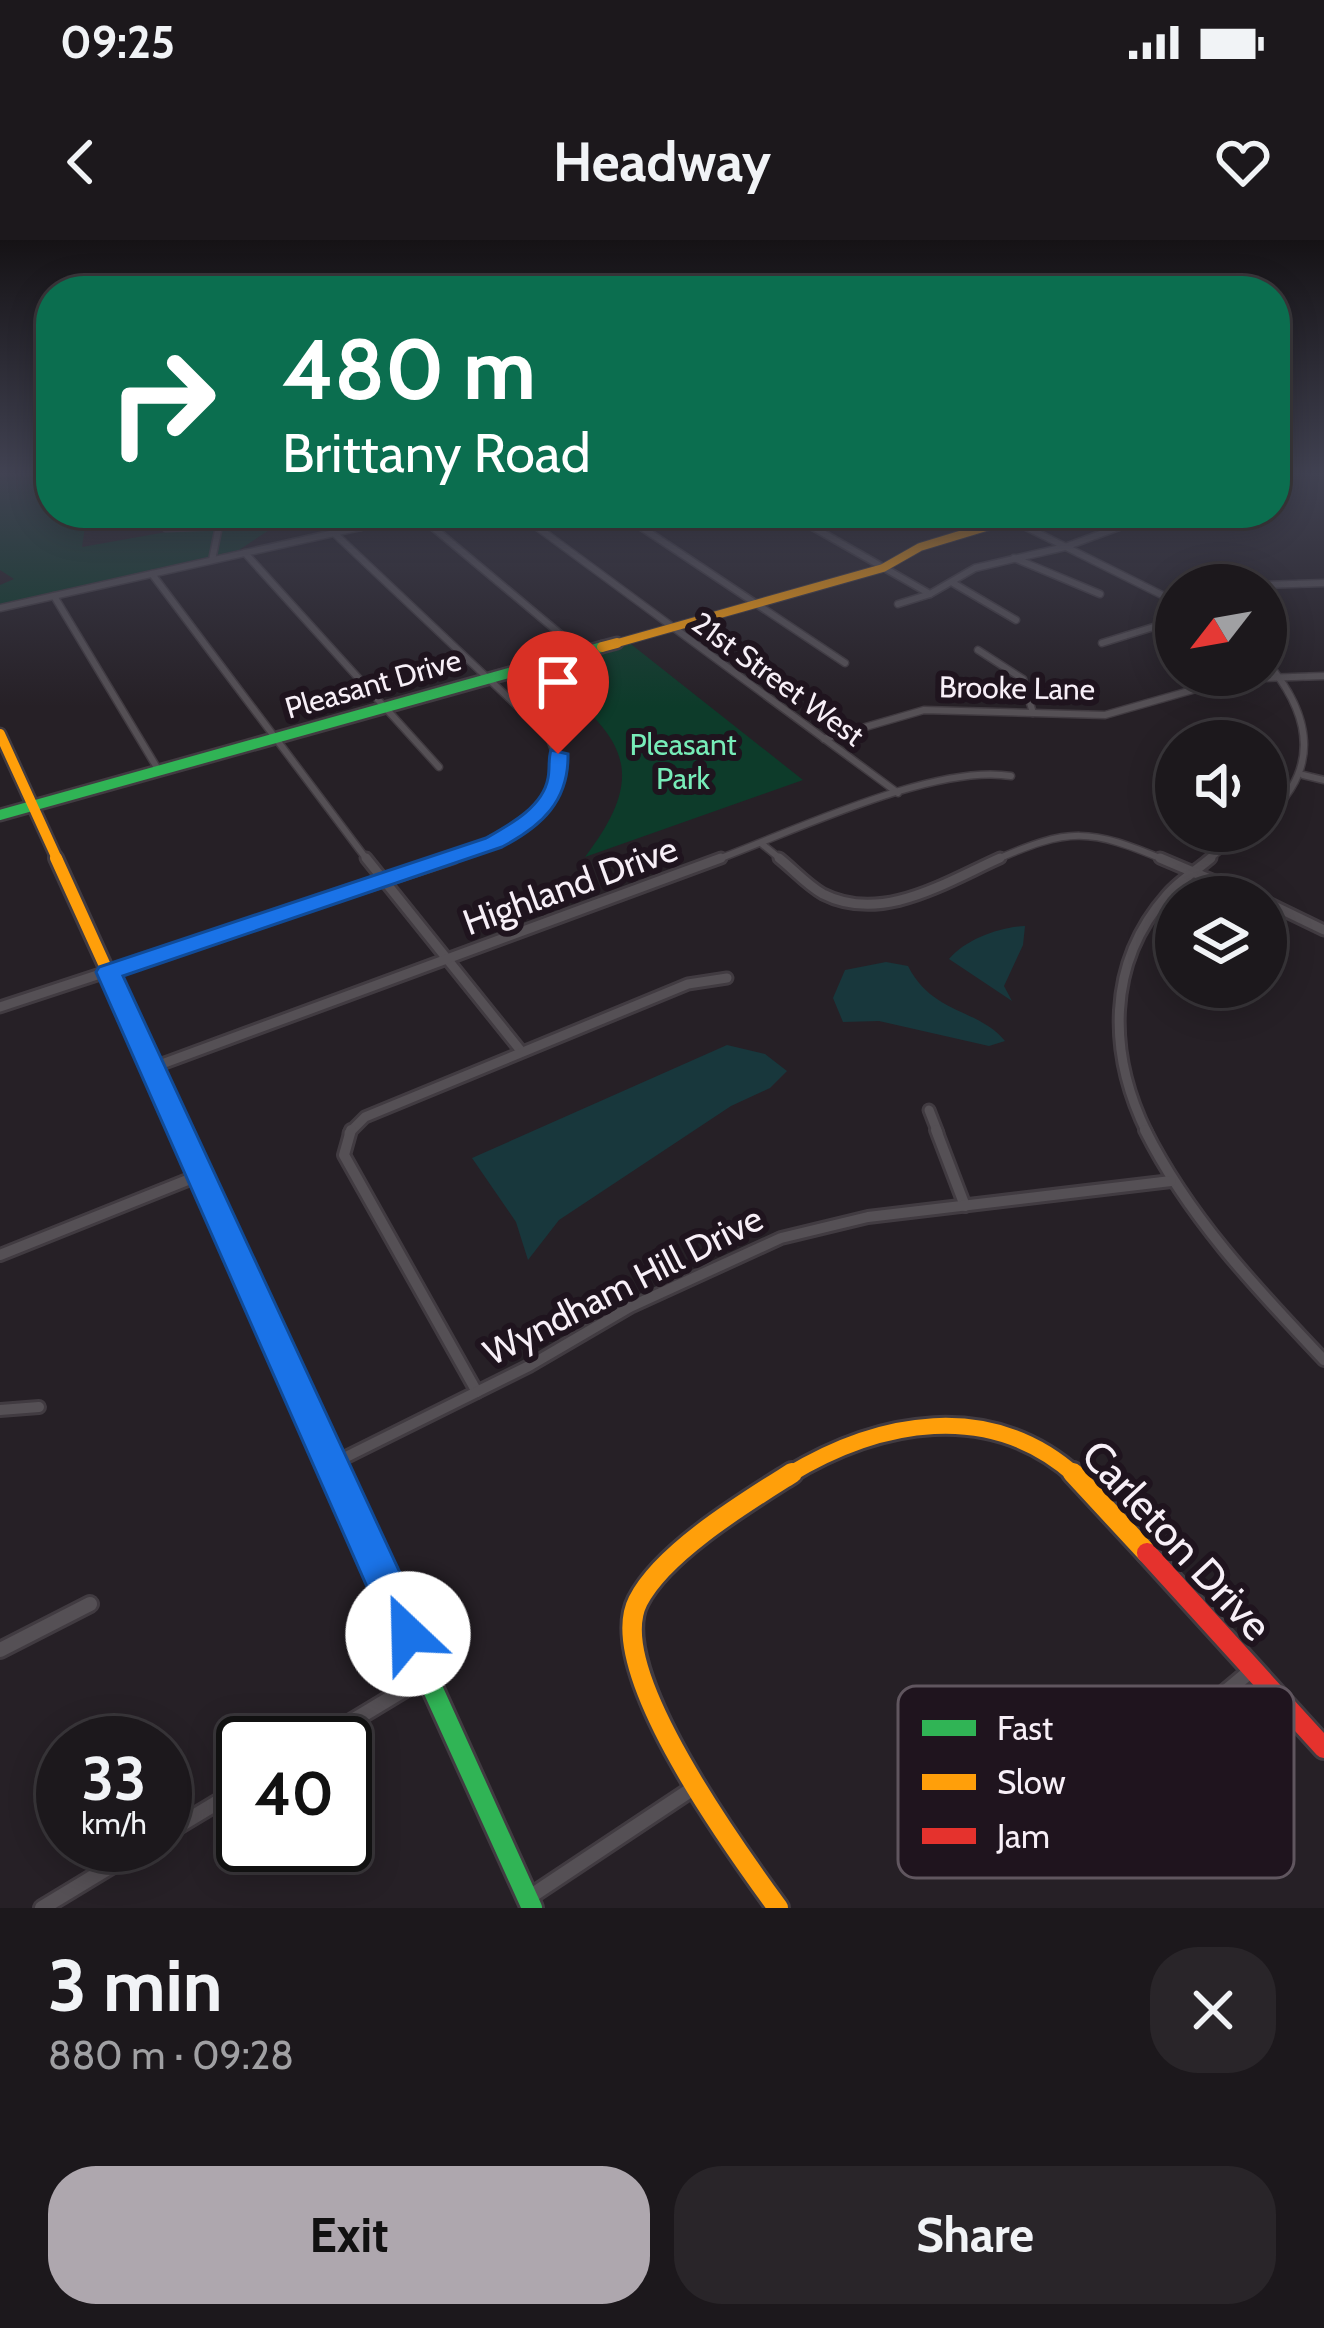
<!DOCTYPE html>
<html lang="en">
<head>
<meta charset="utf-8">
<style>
  :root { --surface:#1c181c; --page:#292529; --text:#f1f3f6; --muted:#a0a0a3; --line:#3a373b; --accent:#aea7ae }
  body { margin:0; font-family:Cabin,sans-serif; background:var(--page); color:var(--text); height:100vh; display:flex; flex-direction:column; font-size:45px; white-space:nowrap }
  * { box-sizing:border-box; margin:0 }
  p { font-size:39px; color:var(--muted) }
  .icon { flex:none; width:66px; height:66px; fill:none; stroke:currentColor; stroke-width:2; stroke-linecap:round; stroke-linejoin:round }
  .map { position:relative; height:1668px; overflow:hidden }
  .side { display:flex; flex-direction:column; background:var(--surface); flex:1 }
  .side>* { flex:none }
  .hud { position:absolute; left:36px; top:36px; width:1254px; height:252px; border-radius:48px; box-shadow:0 6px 30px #0003,0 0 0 3px var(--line); background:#0b6e4f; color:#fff; overflow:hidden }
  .needle { width:78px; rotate:239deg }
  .fabs { position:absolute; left:1155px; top:324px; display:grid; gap:24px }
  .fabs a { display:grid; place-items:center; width:132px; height:132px; border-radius:50%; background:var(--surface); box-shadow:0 6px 30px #0003,0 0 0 3px var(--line); font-size:60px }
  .speed { position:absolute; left:36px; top:1476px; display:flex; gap:24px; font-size:60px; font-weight:700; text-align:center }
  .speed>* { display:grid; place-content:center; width:156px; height:156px; border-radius:50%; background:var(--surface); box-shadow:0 6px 30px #0003,0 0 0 3px var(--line); line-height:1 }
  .speed small { font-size:30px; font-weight:400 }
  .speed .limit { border:6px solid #111; border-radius:18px; background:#fff; color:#111 }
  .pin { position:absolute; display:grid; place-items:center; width:102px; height:102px; color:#fff; margin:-123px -51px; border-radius:50% 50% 50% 0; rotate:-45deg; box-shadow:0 0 12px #0007 }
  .pin .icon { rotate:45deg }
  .me { position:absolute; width:132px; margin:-66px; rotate:336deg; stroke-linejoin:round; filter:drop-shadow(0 0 9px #0008) }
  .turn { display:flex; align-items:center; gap:42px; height:252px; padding:0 48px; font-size:54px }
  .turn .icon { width:156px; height:156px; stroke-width:2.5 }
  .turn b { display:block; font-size:84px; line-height:102px }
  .round { display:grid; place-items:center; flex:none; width:126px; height:126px; border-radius:48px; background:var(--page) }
  .overview { display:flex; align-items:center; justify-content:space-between; height:204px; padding:0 48px }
  h1 { font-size:72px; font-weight:800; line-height:90px }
  .button { display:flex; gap:24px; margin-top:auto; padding:24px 48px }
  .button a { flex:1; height:138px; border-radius:48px; background:var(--accent); color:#111; font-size:48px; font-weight:800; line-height:138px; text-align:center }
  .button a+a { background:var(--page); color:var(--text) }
  .status { display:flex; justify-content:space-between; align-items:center; height:84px; padding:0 60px; background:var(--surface); direction:ltr }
  .status svg { height:33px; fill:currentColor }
  header { display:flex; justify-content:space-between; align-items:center; height:156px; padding:0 48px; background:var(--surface); font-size:54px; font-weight:800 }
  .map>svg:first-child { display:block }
  .green { fill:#0d3b2a }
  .water { fill:#18373c }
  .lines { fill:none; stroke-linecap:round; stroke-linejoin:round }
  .river { fill:#18373c; fill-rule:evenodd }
  .street-far3-casing { stroke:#413b41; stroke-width:9 }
  .street-far2-casing { stroke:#413b41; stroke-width:15 }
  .street-far1-casing { stroke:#413b41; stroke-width:16 }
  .street-casing { stroke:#413b41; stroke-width:20 }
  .fast-far2-casing { stroke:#413b41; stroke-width:15 }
  .fast-far1-casing { stroke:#413b41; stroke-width:22 }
  .fast-casing { stroke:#413b41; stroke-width:26 }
  .slow-far4-casing { stroke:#413b41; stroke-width:10 }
  .slow-far3-casing { stroke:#413b41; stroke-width:15 }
  .slow-far2-casing { stroke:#413b41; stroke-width:18 }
  .slow-far1-casing { stroke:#413b41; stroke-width:22 }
  .slow-casing { stroke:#413b41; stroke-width:26 }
  .jam-casing { stroke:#413b41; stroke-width:26 }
  .street-far3 { stroke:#555055; stroke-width:6 }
  .street-far2 { stroke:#555055; stroke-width:9 }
  .street-far1 { stroke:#555055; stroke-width:10 }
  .street { stroke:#555055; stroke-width:14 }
  .fast-far2 { stroke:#30b455; stroke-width:10 }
  .fast-far1 { stroke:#30b455; stroke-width:16 }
  .fast { stroke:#30b455; stroke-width:20 }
  .slow-far4 { stroke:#ff9f0a; stroke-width:8 }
  .slow-far3 { stroke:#ff9f0a; stroke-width:10 }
  .slow-far2 { stroke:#ff9f0a; stroke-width:12 }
  .slow-far1 { stroke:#ff9f0a; stroke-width:16 }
  .slow { stroke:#ff9f0a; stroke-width:20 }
  .jam { stroke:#e5322d; stroke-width:20 }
  .route { fill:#1a73e8; stroke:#114b97; stroke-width:3 }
  .labels { text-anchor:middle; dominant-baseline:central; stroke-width:12; stroke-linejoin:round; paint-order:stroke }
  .far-street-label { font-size:30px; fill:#f7eff7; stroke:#1f141e }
  .far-park-label { font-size:30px; fill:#77ecb8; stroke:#1f141e }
  .street-label { font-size:36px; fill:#f7eff7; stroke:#1f141e }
  .near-street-label { font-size:42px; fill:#f7eff7; stroke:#1f141e }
  .key { fill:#1f141e; stroke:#60565f; stroke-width:3 }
  .key-label { font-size:33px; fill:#f7eff7 }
</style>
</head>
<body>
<div class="status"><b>09:25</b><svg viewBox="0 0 49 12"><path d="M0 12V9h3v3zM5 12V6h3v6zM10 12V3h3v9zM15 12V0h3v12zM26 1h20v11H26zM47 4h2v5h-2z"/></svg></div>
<header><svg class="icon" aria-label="back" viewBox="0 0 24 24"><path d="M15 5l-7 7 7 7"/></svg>Headway<svg class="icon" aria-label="heart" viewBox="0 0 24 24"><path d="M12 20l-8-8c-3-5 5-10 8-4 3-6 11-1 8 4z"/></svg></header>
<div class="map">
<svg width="1324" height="1668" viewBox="0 0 1324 1668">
  <rect width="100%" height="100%" fill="#262026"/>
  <g class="green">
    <path d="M0,234H51V273H87L82,307L228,281L231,273H295L239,310L0,364V345L14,339L0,330Z"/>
    <path d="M627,401L803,540L585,617C658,522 613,492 538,426Z"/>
  </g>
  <g class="water">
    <path d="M1025,686L1023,705L1004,746L1012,761L949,719C966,699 1000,687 1025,686Z"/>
    <path d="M886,722L908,726C933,775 978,768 1005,801L989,806L879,781L843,782L833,758L845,730Z"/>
    <path d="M727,805L765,814L787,831L770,848L731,866L559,980L528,1020L516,982L472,918Z"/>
  </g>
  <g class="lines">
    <path class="river" d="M1314,234H1324V237L1315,236Z"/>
    <g class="street-far3-casing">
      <g id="street-far3">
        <path d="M161,273L166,288L219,286L212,320"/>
        <path d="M518,273L898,553"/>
        <path d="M620,273L845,423"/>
        <path d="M788,273L930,354L975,328L1065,307L1157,273"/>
        <path d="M998,273L1176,362"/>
        <path d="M417,274L583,413"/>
        <path d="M361,287L373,273"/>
        <path d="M334,293L549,496L561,531C545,585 493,605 443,621"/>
        <path d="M245,313L439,527"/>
        <path d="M1014,318L1100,354"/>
        <path d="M152,334L368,621"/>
        <path d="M953,343L1016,380"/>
        <path d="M1266,345L1324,343"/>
        <path d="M54,356L159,531"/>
        <path d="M898,364L930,354"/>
        <path d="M0,368L423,273"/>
        <path d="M1102,403L1176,380"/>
        <path d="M978,410L1023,439L1033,473"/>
        <path d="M1266,421C1311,474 1322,528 1266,577"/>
        <path d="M824,499L924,470L1105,475L1231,439L1324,436"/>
        <path d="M1303,535L1324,540"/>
        <path d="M762,604L783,621"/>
        <path d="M713,621C790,593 934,523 1011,536"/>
        <path d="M993,621C1070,587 1089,588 1167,621"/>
        <path d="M1207,621L1243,591"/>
      </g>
    </g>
    <g class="street-far2-casing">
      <g id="street-far2">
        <path d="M366,618L521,811"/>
        <path d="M779,618C793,629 807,645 823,654C882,684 946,642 1000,618"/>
        <path d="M1160,618L1252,657"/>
        <path d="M1266,662L1324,690"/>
        <path d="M0,767L453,618"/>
        <path d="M151,828L721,618"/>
        <path d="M929,870L938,893"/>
        <path d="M349,893L365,877L688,744L727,738"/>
        <path d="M1147,893C1108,814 1106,724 1167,655C1179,641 1197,630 1211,618"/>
      </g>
    </g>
    <g class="street-far1-casing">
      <g id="street-far1">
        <path d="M351,890L344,915L477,1152"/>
        <path d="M936,890L965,966"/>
        <path d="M1145,890C1189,978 1257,1049 1324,1120"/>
        <path d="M0,1015L200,935"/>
        <path d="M0,1170L39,1167"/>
        <path d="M332,1224L529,1126L630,1067L781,998L868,977L1171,941"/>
      </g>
    </g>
    <g class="street-casing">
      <g id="street">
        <path d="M0,1410L90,1364"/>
        <path d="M316,1503L427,1436"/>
        <path d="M1101,1556L1253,1429"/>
        <path d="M165,1594L243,1547"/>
        <path d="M528,1658L698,1545"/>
        <path d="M42,1668L146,1605"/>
      </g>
    </g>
    <g class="fast-far2-casing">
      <path id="fast-far2" d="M0,575L602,407"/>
    </g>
    <g class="fast-far1-casing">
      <path id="fast-far1" d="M201,937L336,1236"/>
    </g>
    <g class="fast-casing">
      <path id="fast" d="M335,1233L532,1668"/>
    </g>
    <g class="slow-far4-casing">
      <path id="slow-far4" d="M607,406L883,328L920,307L1032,273"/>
    </g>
    <g class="slow-far3-casing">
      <g id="slow-far3">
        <path d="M602,407L617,403"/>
        <path d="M0,494L58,621"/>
      </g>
    </g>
    <g class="slow-far2-casing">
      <path id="slow-far2" d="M56,618L181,893"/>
    </g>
    <g class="slow-far1-casing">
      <g id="slow-far1">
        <path d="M180,890L201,937"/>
        <path d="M787,1236C879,1180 990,1159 1076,1236"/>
      </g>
    </g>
    <g class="slow-casing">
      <g id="slow">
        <path d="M1073,1233L1147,1313"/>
        <path d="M778,1668C737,1612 603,1429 638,1361C663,1312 746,1262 792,1233"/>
      </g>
    </g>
    <g class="jam-casing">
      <path id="jam" d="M1147,1313L1324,1508"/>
    </g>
    <use href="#street-far3" class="street-far3"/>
    <use href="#street-far2" class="street-far2"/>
    <use href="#street-far1" class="street-far1"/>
    <use href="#street" class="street"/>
    <use href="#fast-far2" class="fast-far2"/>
    <use href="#fast-far1" class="fast-far1"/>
    <use href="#fast" class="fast"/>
    <use href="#slow-far4" class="slow-far4"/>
    <use href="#slow-far3" class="slow-far3"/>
    <use href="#slow-far2" class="slow-far2"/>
    <use href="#slow-far1" class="slow-far1"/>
    <use href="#slow" class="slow"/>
    <use href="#jam" class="jam"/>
  </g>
  <linearGradient id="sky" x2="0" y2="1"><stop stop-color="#151215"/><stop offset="0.5" stop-color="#414252"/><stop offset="1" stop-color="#414252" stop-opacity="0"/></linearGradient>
  <rect width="1324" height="467" fill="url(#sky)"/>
  <path class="route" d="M551,510L568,514C569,561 542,586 502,607L123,736L422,1380L427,1394L422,1408L408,1414L394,1408L96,732L99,727L486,598C509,585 543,567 548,538C550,528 548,519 551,510Z"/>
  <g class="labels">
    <g class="far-street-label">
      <text transform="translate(778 439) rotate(36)">21st Street West</text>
      <text transform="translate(373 444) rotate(-16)">Pleasant Drive</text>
      <text transform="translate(1017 448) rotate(1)">Brooke Lane</text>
    </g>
    <g class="far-park-label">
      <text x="683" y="504">Pleasant<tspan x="683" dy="34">Park</tspan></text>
    </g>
    <g class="street-label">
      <text transform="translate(570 645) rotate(-20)">Highland Drive</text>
      <text transform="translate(623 1045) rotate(-27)">Wyndham Hill Drive</text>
    </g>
    <g class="near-street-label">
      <text transform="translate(1177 1300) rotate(47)">Carleton Drive</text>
    </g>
  </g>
  <rect x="898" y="1446" width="396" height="192" rx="18" class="key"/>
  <rect x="922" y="1480" width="54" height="16" fill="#30b455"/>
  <rect x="922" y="1534" width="54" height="16" fill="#ff9f0a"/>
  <rect x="922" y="1588" width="54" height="16" fill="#e5322d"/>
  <g class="key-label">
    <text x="997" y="1500">Fast</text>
    <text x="997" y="1554">Slow</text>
    <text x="997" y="1608">Jam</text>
  </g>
</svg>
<div class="fabs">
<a><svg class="needle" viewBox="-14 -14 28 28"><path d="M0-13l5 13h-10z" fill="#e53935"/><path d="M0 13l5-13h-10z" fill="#a0a0a3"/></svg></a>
<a><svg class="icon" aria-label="sound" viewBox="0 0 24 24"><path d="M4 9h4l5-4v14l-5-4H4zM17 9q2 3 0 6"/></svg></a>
<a><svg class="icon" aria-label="layers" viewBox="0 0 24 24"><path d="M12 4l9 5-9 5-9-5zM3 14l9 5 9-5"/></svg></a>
</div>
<div class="speed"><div>33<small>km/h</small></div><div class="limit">40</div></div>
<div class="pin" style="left:558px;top:514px;background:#d93025"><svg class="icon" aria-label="arrive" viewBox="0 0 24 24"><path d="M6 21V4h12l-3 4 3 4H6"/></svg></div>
<svg class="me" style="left:408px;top:1394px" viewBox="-20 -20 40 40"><circle r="19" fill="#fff"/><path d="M0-13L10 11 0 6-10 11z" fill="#1a73e8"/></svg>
<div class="hud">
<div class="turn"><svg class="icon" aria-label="right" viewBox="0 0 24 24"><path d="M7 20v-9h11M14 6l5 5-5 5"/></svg><div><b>480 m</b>Brittany Road</div></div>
</div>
</div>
<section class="side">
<div class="overview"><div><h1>3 min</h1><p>880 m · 09:28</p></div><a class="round"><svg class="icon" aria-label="close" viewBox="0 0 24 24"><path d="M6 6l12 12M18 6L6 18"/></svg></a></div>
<div class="button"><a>Exit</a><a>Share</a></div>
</section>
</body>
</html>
